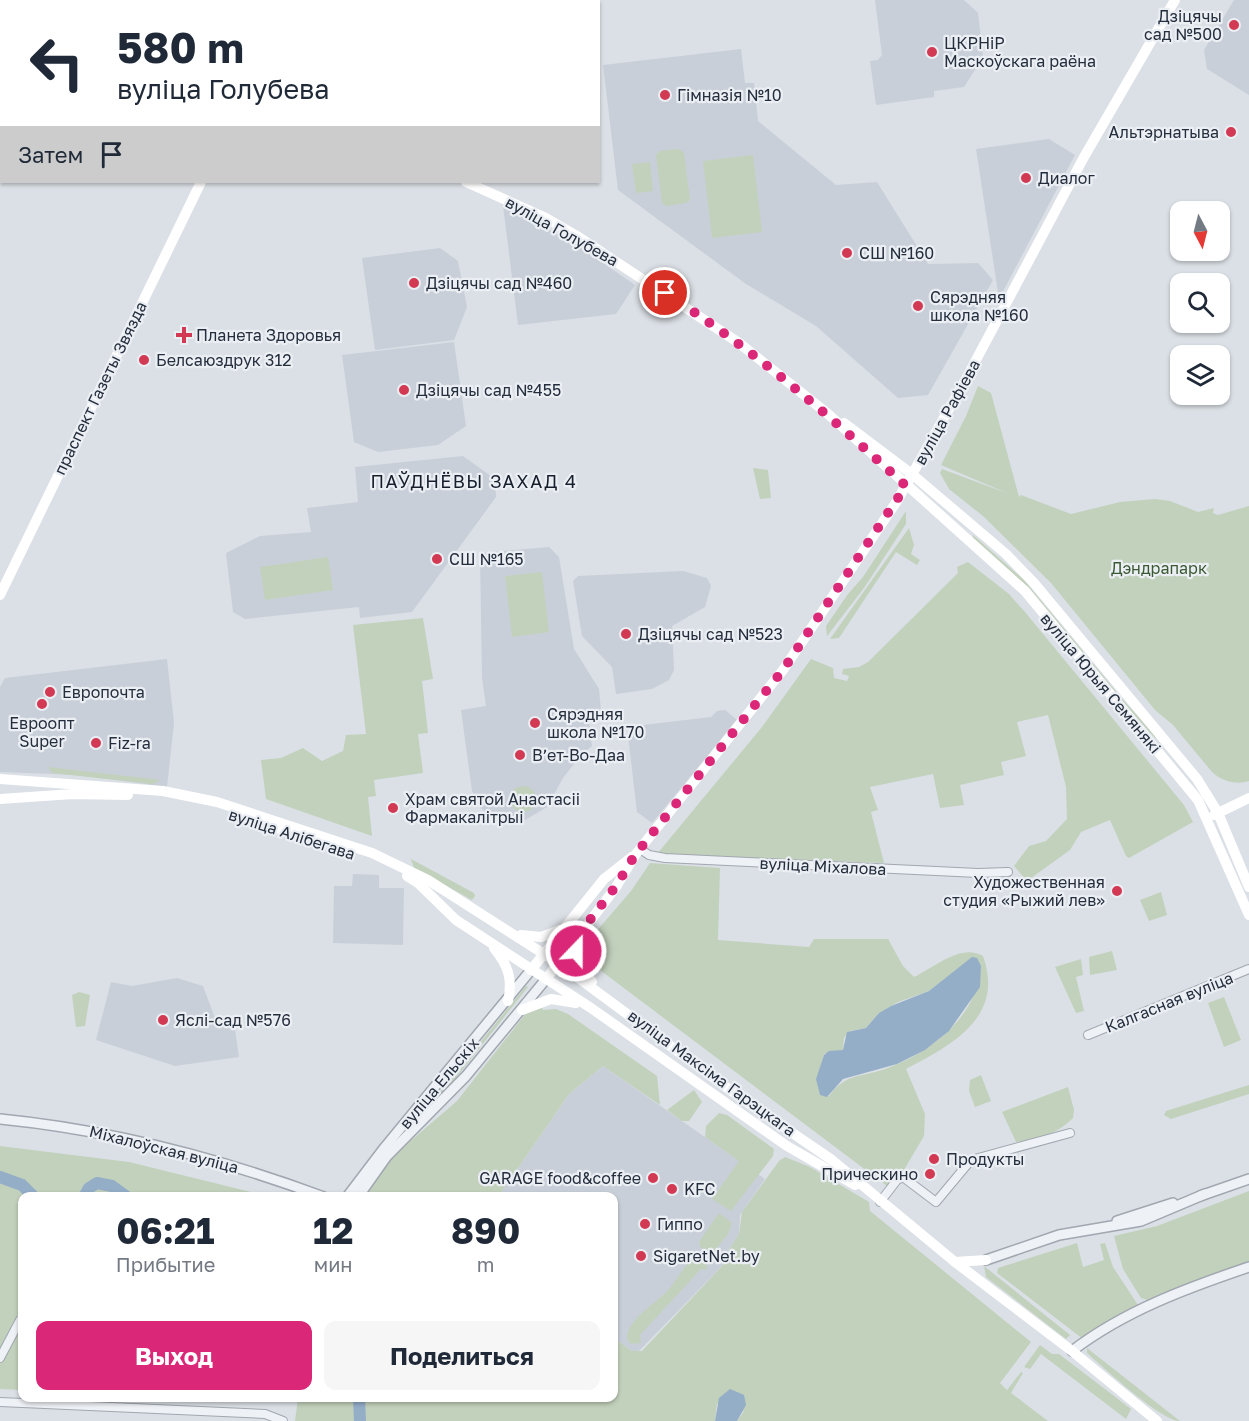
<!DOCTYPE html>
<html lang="ru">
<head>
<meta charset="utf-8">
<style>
  :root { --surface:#fff; --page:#f6f6f7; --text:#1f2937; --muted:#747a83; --accent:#db2777 }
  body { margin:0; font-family:"Golos Text",sans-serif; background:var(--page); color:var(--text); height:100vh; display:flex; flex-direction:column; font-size:22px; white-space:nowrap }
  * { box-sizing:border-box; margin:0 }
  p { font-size:20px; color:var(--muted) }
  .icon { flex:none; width:33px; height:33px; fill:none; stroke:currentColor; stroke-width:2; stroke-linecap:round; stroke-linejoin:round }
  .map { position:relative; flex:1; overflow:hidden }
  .side { position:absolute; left:18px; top:1192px; width:600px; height:210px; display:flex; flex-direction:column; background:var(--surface); border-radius:12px; box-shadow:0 2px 4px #0004 }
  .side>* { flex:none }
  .guide { position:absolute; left:0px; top:0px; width:600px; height:183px; box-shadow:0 2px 4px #0004; background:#fff; color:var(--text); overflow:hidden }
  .needle { width:39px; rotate:173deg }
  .fabs { position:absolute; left:1170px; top:201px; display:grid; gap:12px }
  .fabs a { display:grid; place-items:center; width:60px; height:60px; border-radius:12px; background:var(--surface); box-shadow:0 2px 4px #0004; font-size:30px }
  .pin { position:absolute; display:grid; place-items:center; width:51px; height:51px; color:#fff; margin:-26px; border:3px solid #fff; border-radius:50%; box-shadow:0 2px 6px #0007 }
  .me { position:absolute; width:66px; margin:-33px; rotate:22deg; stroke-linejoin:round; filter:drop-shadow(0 0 4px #0008) }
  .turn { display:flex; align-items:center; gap:21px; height:126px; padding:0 18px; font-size:27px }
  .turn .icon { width:78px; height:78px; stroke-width:2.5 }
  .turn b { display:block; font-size:42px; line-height:51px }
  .then { display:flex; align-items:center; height:57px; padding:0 18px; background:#0003; gap:12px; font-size:22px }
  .eta { display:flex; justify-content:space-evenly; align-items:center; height:102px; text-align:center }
  .eta b { font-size:36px; font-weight:700; line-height:42px }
  .cta { display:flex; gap:12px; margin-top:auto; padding:12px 18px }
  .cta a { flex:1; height:69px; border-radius:12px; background:var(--accent); color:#fff; font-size:24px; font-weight:700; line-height:69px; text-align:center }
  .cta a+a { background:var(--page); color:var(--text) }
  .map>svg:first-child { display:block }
  .built { fill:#c9cfd8 }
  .green { fill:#c2d1bc; fill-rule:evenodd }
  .water { fill:#94aec8 }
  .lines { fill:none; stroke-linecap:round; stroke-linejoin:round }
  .river { stroke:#94aec8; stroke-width:12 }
  .minor-casing { stroke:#a1a7b0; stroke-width:10 }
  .tertiary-casing { stroke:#a1a7b0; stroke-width:12 }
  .minor { stroke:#eef1f5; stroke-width:8 }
  .tertiary { stroke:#eef1f5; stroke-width:9 }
  .secondary { stroke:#fff; stroke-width:10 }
  .route { stroke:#db2777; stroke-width:10; stroke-dasharray:0 18 }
  .poi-dot { fill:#d23a53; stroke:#ebeff4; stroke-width:2 }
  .labels { text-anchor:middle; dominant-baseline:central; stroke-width:4.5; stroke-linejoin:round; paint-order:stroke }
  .poi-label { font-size:16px; fill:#252e3d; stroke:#ebeff4; text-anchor:start }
  .street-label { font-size:16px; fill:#252e3d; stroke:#ebeff4 }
  .park-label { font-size:16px; fill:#3a5932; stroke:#ebeff4 }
  .neighbourhood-label { font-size:18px; letter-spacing:1.5px; fill:#171f2d; stroke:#ebeff4 }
</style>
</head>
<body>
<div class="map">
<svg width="1249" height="1421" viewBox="0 0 1249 1421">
  <rect width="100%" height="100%" fill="#dbe0e6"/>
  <g class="built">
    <path d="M875,0H964L978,13L983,57L964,87L934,91V97L876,105L870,61L878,60L882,55Z"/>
    <path d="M1234,0H1249V95L1207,69L1204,50Z"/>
    <path d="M741,49L745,83H754L758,121L836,185L877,182L928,264L978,263L993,280L928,395L898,398L816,326L746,284L618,190L603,65Z"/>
    <path d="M1049,139L1075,155L999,299L976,149Z"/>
    <path d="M503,206L573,242L635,285L616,314L518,325Z"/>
    <path d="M440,248L458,261L467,307L454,340L375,350L362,258Z"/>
    <path d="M454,342L466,426L438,445L378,452L354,442L342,355Z"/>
    <path d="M463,456L495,479L496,497L412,612L360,618L359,607L245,619L233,612L226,553L260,536L311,532L307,508L358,502L355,467Z"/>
    <path d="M549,547L559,557L574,649L599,689L602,721L589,722L592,746L581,755L563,778L547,807L520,823H506L487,814L479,806L472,791L461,710L486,706L482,678L480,553Z"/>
    <path d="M683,571L707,578L711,586L705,607L672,626L674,670L669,680L652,689L616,694L612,667L582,636L573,581L578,576Z"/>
    <path d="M167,659L174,723L167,787L79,775L0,772V687L5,678Z"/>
    <path d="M725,710L737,720L652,823L637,812L628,735L643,725L711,717L717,711Z"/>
    <path d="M353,874L379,875V888H404L403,945L333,943L334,886H352Z"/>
    <path d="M177,978L203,986L215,1018L234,1023L239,1057L175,1066L96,1040L111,982L132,986Z"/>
    <path d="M603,1066L765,1179L740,1215L739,1234L726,1254L724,1264L638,1352L632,1351L614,1338V1197H498L569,1094Z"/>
  </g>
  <g class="green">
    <path d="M679,149L684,153L690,200L686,203L667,206L662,203L656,155L660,151Z"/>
    <path d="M753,155L762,232L712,238L703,161Z"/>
    <path d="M650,162L653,191L636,193L632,164Z"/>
    <path d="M978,386L991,393L1019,497L1021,495L1071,514L1120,502L1155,499L1170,501L1198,512L1214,508L1213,513L1218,515L1249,506V781C1237,785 1223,782 1212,772L1173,725L1155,710L1051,583L983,516L949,489L940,473L942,469L1009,494L941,465L966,416Z"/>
    <path d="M753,468L768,470L771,498L760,499Z"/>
    <path d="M906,511V524L864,588L827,636L826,626L848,594L863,577Z"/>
    <path d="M909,528L914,545L911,554L920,560L917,565L896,552L839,638L830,639Z"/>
    <path d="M973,535L1024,580L1123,700L1157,737L1155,738L973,539Z"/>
    <path d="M328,557L333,590L265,600L260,567Z"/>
    <path d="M968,562L1009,594L1025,612L1184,805L1193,822L1129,858L1126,856L1110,820L1081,832L1070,850L1027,881L1014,866L1029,846L1046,841L1067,819L1066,787L1048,715L1017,722L1026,756L1001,762L1004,775L960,785L964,805L940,808L933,774L870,787L878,810L871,812L884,863L657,854L762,727L811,659L833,668L834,678L847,681L849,676L842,674L843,669L859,667L868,662L958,573L957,567Z"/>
    <path d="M542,572L549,632L512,637L505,576Z"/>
    <path d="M423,618L433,679L422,681L428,733L418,734L423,773L374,780L376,796L368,797L372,836L266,799L261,760L281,758L303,748L322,761L343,751L346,735L366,734L353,625Z"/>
    <path d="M48,767L161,780L152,784L52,773Z"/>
    <circle cx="523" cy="799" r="13"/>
    <path d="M411,859L474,893L475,896L472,900L414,868Z"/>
    <path d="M650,863L720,868L718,940L809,947L814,939H888L903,966L914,977C935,967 961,943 983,956C1005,1017 952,1045 906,1069L925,1114L924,1136L901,1175L887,1186L588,961L584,951L588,941L631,891ZM981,966C977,1017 932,1052 885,1069C860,1078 847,1072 829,1096L820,1095L818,1075L824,1054L843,1050L844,1038L850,1031L866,1028L879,1013L898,1002L929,991L956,970Z"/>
    <path d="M1161,892L1167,915L1149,921L1140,900Z"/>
    <path d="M1112,951L1117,970L1090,975L1089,957Z"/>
    <path d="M1081,959L1083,975L1076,977L1084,1011L1076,1013L1055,967Z"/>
    <path d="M526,986L528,987L439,1099L388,1149L436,1097Z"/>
    <path d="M79,992L90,995L85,1026L76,1027L72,995Z"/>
    <path d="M1224,997L1241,1040L1224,1047L1208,1003Z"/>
    <path d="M542,1007L543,1010L556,1009L568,1014L657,1076L660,1105L603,1066L569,1094L498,1197H362L386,1162L457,1101L527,1012Z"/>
    <path d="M981,1075L991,1101L975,1107L969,1091L970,1080Z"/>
    <path d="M1249,1085V1094L1171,1119L1164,1115L1166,1111Z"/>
    <path d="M1068,1087L1074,1110L1073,1118C1057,1134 1038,1140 1016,1142L1002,1112Z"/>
    <path d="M694,1090L702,1102L689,1121H682L667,1110Z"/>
    <path d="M719,1113L727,1115L774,1149L773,1156L731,1211L712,1199L739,1161L705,1137L706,1126Z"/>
    <path d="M0,1146L129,1162L271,1197H22V1390L0,1389Z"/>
    <path d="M785,1157L810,1167L869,1202L870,1211L1031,1342L1000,1383L1007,1390L1021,1372L1023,1373L1011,1393L1048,1421H737L744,1411L717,1404L715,1421H295L298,1398H614V1338L632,1351H642L724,1264L726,1254L739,1234L742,1212L779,1161Z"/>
    <path d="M1249,1191V1263L1150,1301L1141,1298L1123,1269L1114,1236L1157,1226Z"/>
    <path d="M719,1213L732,1223L728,1234L712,1254L700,1247L699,1242Z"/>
    <path d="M1077,1243L1083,1267L1104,1260L1100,1244L1105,1243L1113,1267L1138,1305L1083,1339L997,1273L998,1268Z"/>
    <path d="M692,1254L707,1264V1270L701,1269L640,1335L641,1343L631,1344L627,1339C627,1321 650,1307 662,1296C672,1288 680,1273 688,1263V1256Z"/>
    <path d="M984,1266L1070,1335L1066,1339L986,1277Z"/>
    <path d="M1040,1345L1052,1354H1059L1131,1409L1126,1419L1041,1354L1030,1369L1024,1367Z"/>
    <path d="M1087,1348L1180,1421C1161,1421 1104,1368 1087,1353Z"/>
  </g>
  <g class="water">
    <path d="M972,957L977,958L981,966L980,987L949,1031L925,1050L897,1064L843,1079L827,1097L820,1095L816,1079L824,1055L829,1051L843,1050L847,1032L866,1028L879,1013L891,1006L929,991Z"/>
    <path d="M730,1389L744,1395L746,1405L737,1421H715L719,1398Z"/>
  </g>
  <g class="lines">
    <g class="river">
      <path d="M0,1177L22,1185L34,1197"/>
      <path d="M84,1197L89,1188L97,1183L112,1186L127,1197"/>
      <path d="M359,1398L360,1421"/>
    </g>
    <g class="minor-casing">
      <g id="minor">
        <path d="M640,849L649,855L665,858L978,873L1008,872"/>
        <path d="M1088,1035L1249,969"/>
        <path d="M880,1202L897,1180L903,1177L936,1202L971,1160L1070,1133"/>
        <path d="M0,1358L20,1320"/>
        <path d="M0,1402L265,1414L283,1421"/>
      </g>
    </g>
    <g class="tertiary-casing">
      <g id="tertiary">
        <path d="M0,1119C112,1130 219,1158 324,1197"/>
        <path d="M1200,1196L1249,1179"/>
        <path d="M347,1197L385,1147L531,970"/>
        <path d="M358,1197L387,1156L466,1076L546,979"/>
        <path d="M1117,1221L1173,1203"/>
        <path d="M986,1260L1059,1235L1141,1221L1205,1194"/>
        <path d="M1072,1351C1124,1311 1187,1288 1249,1267"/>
      </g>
    </g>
    <use href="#minor" class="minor"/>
    <use href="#tertiary" class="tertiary"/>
    <g class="secondary">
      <path d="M286,2L287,0"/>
      <path d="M0,73H2"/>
      <path d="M466,182L546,218L577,236L739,343L828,414L1025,591L1198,800L1249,915"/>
      <path d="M844,423L913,475L1006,554L1034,583L1197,779L1218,813L1249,887"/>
      <path d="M0,595L201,182"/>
      <path d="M0,779L163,791L217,802L372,853L428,880L558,963L741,1098L832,1160L955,1262L1072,1351L1157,1421"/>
      <path d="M0,799L73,794L128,795"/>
      <path d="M235,814L280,829"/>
      <path d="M1214,815L1249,798"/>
      <path d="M407,876L418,883L456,920L591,1008L787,1146L855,1185"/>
      <path d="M521,935L541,937L560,930"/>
      <path d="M579,937L577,960L592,982"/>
      <path d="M494,948C508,965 513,979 508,1001"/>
      <path d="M531,970L604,879L632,857"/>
      <path d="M546,979L616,887L635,855L783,670L897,501L967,377L1084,157L1175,0"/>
      <path d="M522,1010L551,999L576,1003"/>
      <path d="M955,1262L986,1260"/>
    </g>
  </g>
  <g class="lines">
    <path class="route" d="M576,951L580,933L616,886L635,855L783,670L906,486C830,416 753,349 665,293"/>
  </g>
  <g class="poi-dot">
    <circle cx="1234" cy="25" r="6"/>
    <circle cx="932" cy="52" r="6"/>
    <circle cx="665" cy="95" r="6"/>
    <circle cx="1231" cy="132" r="6"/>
    <circle cx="1026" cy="178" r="6"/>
    <circle cx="847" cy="253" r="6"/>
    <circle cx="414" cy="283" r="6"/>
    <circle cx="918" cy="306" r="6"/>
    <path d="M181 326h6v6h6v6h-6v6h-6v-6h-6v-6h6z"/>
    <circle cx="144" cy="360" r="6"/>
    <circle cx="404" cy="390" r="6"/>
    <circle cx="437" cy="559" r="6"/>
    <circle cx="626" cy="634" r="6"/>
    <circle cx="50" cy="692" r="6"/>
    <circle cx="42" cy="704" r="6"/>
    <circle cx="535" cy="723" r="6"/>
    <circle cx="96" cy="743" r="6"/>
    <circle cx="520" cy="755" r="6"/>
    <circle cx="393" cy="808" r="6"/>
    <circle cx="1117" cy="891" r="6"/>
    <circle cx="163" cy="1020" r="6"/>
    <circle cx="934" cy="1159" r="6"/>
    <circle cx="930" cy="1174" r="6"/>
    <circle cx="653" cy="1178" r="6"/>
    <circle cx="672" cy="1189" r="6"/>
    <circle cx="645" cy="1224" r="6"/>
    <circle cx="641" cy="1256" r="6"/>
  </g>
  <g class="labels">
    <g class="poi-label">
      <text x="1222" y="16" text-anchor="end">Дзіцячы<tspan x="1222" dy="18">сад №500</tspan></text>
      <text x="944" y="43">ЦКРНіР<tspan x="944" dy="18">Маскоўскага раёна</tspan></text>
      <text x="677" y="95">Гімназія №10</text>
      <text x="1219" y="132" text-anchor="end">Альтэрнатыва</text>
      <text x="1038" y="178">Диалог</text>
      <text x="859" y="253">СШ №160</text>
      <text x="426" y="283">Дзіцячы сад №460</text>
      <text x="930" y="297">Сярэдняя<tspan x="930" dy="18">школа №160</tspan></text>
      <text x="196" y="335">Планета Здоровья</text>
      <text x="156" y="360">Белсаюздрук 312</text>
      <text x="416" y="390">Дзіцячы сад №455</text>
      <text x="449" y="559">СШ №165</text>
      <text x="638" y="634">Дзіцячы сад №523</text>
      <text x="62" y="692">Европочта</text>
      <text x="547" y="714">Сярэдняя<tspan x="547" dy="18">школа №170</tspan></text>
      <text x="42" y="723" text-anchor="middle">Евроопт<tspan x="42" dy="18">Super</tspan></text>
      <text x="108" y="743">Fiz-ra</text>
      <text x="532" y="755">Вʼет-Во-Даа</text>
      <text x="405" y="799">Храм святой Анастасіі<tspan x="405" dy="18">Фармакалітрыі</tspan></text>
      <text x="1105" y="882" text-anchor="end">Художественная<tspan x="1105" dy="18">студия «Рыжий лев»</tspan></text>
      <text x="175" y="1020">Яслі-сад №576</text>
      <text x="946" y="1159">Продукты</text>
      <text x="918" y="1174" text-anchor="end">Прическино</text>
      <text x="641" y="1178" text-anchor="end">GARAGE food&amp;coffee</text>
      <text x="684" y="1189">KFC</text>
      <text x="657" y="1224">Гиппо</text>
      <text x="653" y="1256">SigaretNet.by</text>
    </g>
    <g class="street-label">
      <text transform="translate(562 231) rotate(29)">вуліца Голубева</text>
      <text transform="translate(100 388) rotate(-64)">праспект Газеты Звязда</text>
      <text transform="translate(947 412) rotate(-61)">вуліца Рафіева</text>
      <text transform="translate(1101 683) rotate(50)">вуліца Юрыя Семянякі</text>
      <text transform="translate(292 834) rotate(18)">вуліца Алібегава</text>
      <text transform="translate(823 866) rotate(3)">вуліца Міхалова</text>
      <text transform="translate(1169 1002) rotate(-22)">Калгасная вуліца</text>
      <text transform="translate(712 1073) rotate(36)">вуліца Максіма Гарэцкага</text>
      <text transform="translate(439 1083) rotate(-50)">вуліца Ельскіх</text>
      <text transform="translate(164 1149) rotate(14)">Міхалоўская вуліца</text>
    </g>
    <g class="park-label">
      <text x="1159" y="568">Дэндрапарк</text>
    </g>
    <g class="neighbourhood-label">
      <text x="474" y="481">ПАЎДНЁВЫ ЗАХАД 4</text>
    </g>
  </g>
</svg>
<div class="fabs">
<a><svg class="needle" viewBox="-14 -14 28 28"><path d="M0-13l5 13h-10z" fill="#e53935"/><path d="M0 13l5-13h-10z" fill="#747a83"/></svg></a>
<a><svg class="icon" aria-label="search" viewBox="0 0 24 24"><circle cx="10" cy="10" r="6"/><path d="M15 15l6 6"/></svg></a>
<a><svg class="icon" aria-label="layers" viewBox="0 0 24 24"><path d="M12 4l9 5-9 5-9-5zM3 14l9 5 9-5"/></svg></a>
</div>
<div class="pin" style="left:665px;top:293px;background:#d93025"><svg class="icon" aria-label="arrive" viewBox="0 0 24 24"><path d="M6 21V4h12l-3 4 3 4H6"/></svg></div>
<svg class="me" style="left:576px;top:951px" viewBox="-20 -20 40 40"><circle r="17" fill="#db2777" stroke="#fff" stroke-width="3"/><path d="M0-11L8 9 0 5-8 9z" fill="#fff"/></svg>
<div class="guide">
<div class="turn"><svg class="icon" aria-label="left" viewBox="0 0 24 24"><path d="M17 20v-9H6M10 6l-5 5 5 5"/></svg><div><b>580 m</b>вуліца Голубева</div></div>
<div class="then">Затем<svg class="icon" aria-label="arrive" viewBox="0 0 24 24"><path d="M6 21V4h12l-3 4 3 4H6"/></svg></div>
</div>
<section class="side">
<div class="eta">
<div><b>06:21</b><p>Прибытие</p></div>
<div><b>12</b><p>мин</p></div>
<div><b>890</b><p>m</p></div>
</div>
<div class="cta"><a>Выход</a><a>Поделиться</a></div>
</section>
</div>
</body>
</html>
